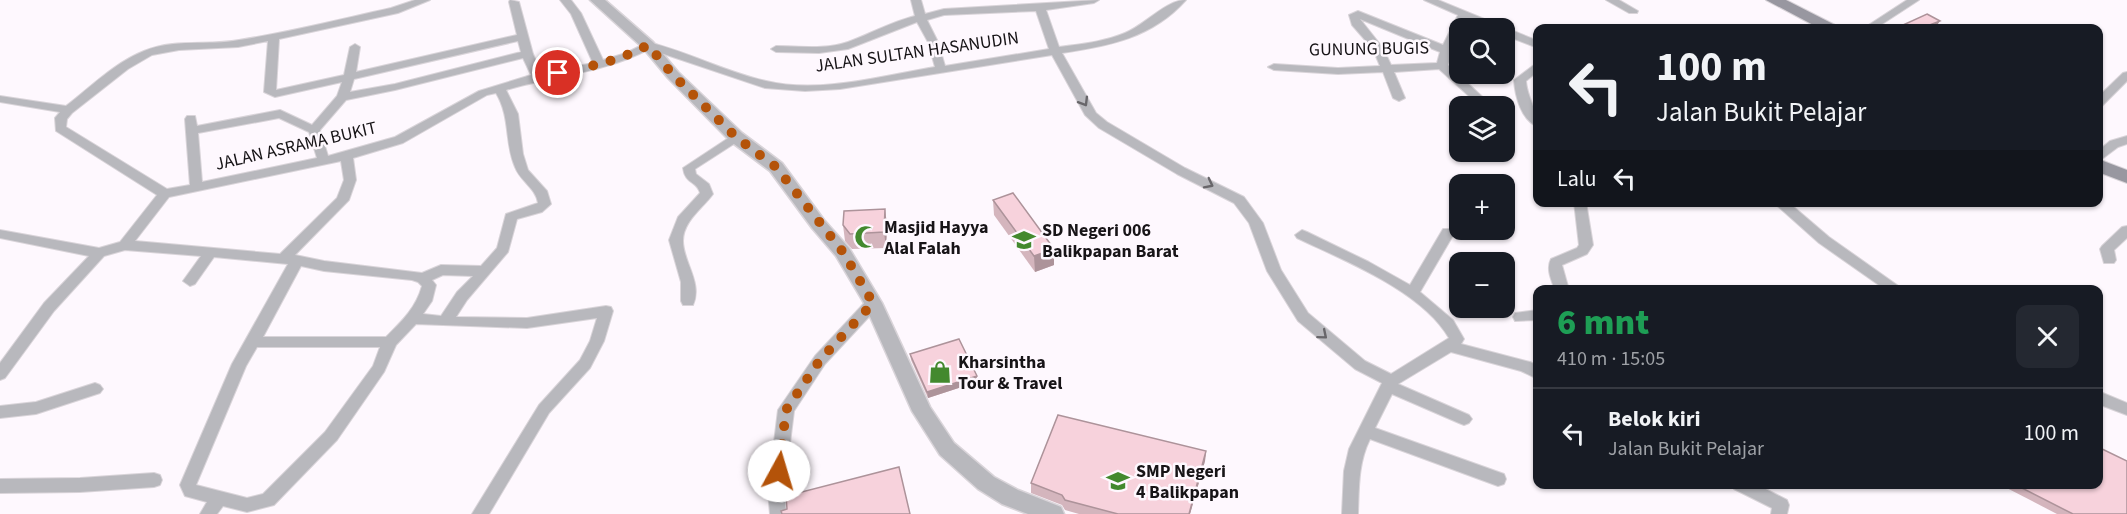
<!DOCTYPE html>
<html lang="id">
<head>
<meta charset="utf-8">
<style>
  :root { --surface:#171b24; --page:#242831; --text:#f1f3f6; --muted:#9ea1a6; --line:#363941 }
  body { margin:0; font-family:"Source Sans 3",sans-serif; background:var(--page); color:var(--text); height:100vh; display:flex; flex-direction:column; font-size:22px; white-space:nowrap }
  * { box-sizing:border-box; margin:0 }
  p { font-size:20px; color:var(--muted) }
  .icon { flex:none; width:33px; height:33px; fill:none; stroke:currentColor; stroke-width:2; stroke-linecap:round; stroke-linejoin:round }
  .map { position:relative; flex:1; overflow:hidden }
  .sheet { position:absolute; left:1533px; top:285px; width:570px; height:204px; display:flex; flex-direction:column; background:var(--surface); border-radius:12px; box-shadow:0 2px 4px #0004 }
  .sheet>* { flex:none }
  .hud { position:absolute; left:1533px; top:24px; width:570px; height:183px; border-radius:12px; box-shadow:0 2px 4px #0004; background:#171b24; color:var(--text); overflow:hidden }
  .fabs { position:absolute; left:1449px; top:18px; display:grid; gap:12px }
  .fabs a { display:grid; place-items:center; width:66px; height:66px; border-radius:12px; background:var(--surface); box-shadow:0 2px 4px #0004; font-size:30px }
  .pin { position:absolute; display:grid; place-items:center; width:51px; height:51px; color:#fff; margin:-26px; border:3px solid #fff; border-radius:50%; box-shadow:0 2px 6px #0007 }
  .me { position:absolute; width:66px; margin:-33px; rotate:6deg; stroke-linejoin:round; filter:drop-shadow(0 0 4px #0008) }
  .turn { display:flex; align-items:center; gap:21px; height:126px; padding:0 24px; font-size:27px }
  .turn .icon { width:78px; height:78px; stroke-width:2.5 }
  .turn b { display:block; font-size:42px; line-height:51px }
  .then { display:flex; align-items:center; height:57px; padding:0 24px; background:#0003; gap:12px; font-size:22px }
  .round { display:grid; place-items:center; flex:none; width:63px; height:63px; border-radius:12px; background:var(--page) }
  .head { display:flex; align-items:center; justify-content:space-between; height:102px; padding:0 24px }
  h1 { font-size:36px; font-weight:800; line-height:45px; color:#1e9e55 }
  ul { padding:0; list-style:none }
  li { display:flex; align-items:center; gap:18px; height:90px; padding:0 24px; border-top:2px solid var(--line) }
  li div { flex:1 }
  li b { display:block; font-size:22px }
  li em { font-style:normal }
  .map>svg:first-child { display:block }
  .lines { fill:none; stroke-linecap:round; stroke-linejoin:round }
  .minor-casing { stroke:#d9d4d9; stroke-width:2 }
  .tertiary-casing { stroke:#d9d4d9; stroke-width:3 }
  .secondary-casing { stroke:#d9d4d9; stroke-width:2 }
  .minor { fill:#b8b8bd; fill-rule:evenodd }
  .tertiary { fill:#b8b8bd; fill-rule:evenodd }
  .secondary { fill:#9897a0; fill-rule:evenodd }
  .wall { fill:#d4b5bd }
  .shaded-wall { fill:#ad939a }
  .building { fill:#f7d2dc; stroke:#ad939a; stroke-width:1.5 }
  .oneway { stroke:#68666a }
  .route { stroke:#b45309; stroke-width:10; stroke-dasharray:0 18 }
  .labels { text-anchor:middle; dominant-baseline:central; stroke-width:5; stroke-linejoin:round; paint-order:stroke }
  .street-label { font-size:18px; fill:#171417; stroke:#fef8fe }
  .poi-label { font-size:18px; font-weight:bold; fill:#171417; stroke:#fef8fe; text-anchor:start }
</style>
</head>
<body>
<div class="map">
<svg width="2127" height="514" viewBox="0 0 2127 514">
  <rect width="100%" height="100%" fill="#fef8fe"/>
  <g class="lines">
    <g class="minor-casing">
      <g id="minor">
        <path d="M415,0H430L398,13L279,39L276,90L344,75L350,47L355,44L360,47L356,72L517,35L509,2L510,0L519,2L533,54L541,73L593,63L571,14L560,0H571L581,13L603,60L626,53L648,42C688,52 726,72 766,81C820,94 881,76 935,67L928,42L917,22L848,49L819,53L776,52L771,49L776,46C799,46 825,50 848,42C870,34 891,22 915,16L911,0H921L925,14L944,9L1099,0L1094,3L1046,10L1059,47C1081,44 1104,42 1125,33C1145,25 1166,0 1186,0C1152,38 1109,46 1062,53L1096,113L1107,122L1185,168L1244,197L1263,223L1281,270L1308,313L1365,361L1391,374L1449,338C1422,291 1345,261 1297,238L1295,235L1302,230L1307,232L1369,262L1410,285L1443,229H1453L1455,232L1420,292L1453,320L1464,339L1461,344L1530,362L1538,366V379L1521,371L1451,352L1398,384L1469,415L1472,419L1469,423L1464,425L1459,423L1392,394L1375,428L1504,474L1506,479L1504,484L1498,486L1370,439C1358,463 1359,488 1358,514H1342L1344,471L1349,449L1382,383L1355,369L1298,321L1267,271L1249,223L1234,203L1177,174L1099,128L1085,115L1052,55L840,89L805,91L765,88L649,49C605,73 553,76 506,90L518,114L523,154L528,170L547,191L551,204L542,212L517,219L508,252L467,300L456,317L527,318L606,306L611,307L613,311L604,341L590,368L549,413L489,514H472L539,405L580,360L590,341L597,318L527,328L416,324L396,345L384,372L337,440L274,505L247,512L223,506L217,514H200L207,502L185,496L180,485L232,364L288,264L214,257L195,284L190,286L183,281L201,256L125,250L104,256L54,311L5,378L0,380V363L44,303L89,256L0,238V230L99,248L120,242L157,195L56,131L55,118L60,112L0,102V96L66,106C91,87 114,63 144,51C175,38 207,46 239,40C290,32 341,19 391,8ZM1036,11L1049,49L945,66L938,42L927,20L944,15ZM268,41L264,92L275,97L342,82L337,96L312,125L280,110L197,126L195,116H187L185,119L190,185L167,189L66,127L67,119L72,113L128,69L152,55L179,50L238,47ZM518,41L521,52L395,84L350,92L354,79ZM523,58L531,75L479,91L395,137L328,156L320,130L346,100L395,90ZM496,93C511,118 504,142 515,167C520,181 536,188 538,203L506,214L497,248L481,266L441,265L422,273L324,261L295,255L349,200L356,180L353,158L403,143L487,95ZM279,118L309,132L317,158L202,182L198,133ZM341,161L344,180L337,198L280,254L135,241L169,197ZM301,266L324,271L412,280L418,282L422,286C416,308 402,321 386,337H263ZM443,275L473,276L457,292L441,316L423,314L432,301L436,285L432,280ZM257,347H380L373,366L325,432L263,494L247,498L196,485L246,366Z"/>
        <path d="M1424,0H1438L1538,41V48L1504,35V28H1491L1467,19L1462,28H1460L1448,65L1489,103L1490,106H1480L1439,69L1394,72L1405,98L1399,101L1393,98L1383,72L1338,74L1274,70L1268,67L1274,64L1338,68L1380,66L1373,49L1352,25L1349,15L1358,11L1443,45L1458,15ZM1360,19L1440,52L1437,63L1391,65L1383,48Z"/>
        <path d="M1606,0H1619L1638,11L1637,13H1629Z"/>
        <path d="M1907,0H1919L1876,28H1864Z"/>
        <path d="M1538,62V71L1526,81C1527,98 1538,111 1538,127C1521,120 1515,96 1514,80Z"/>
        <path d="M2127,72V81L2102,106L2098,107V97L2123,73Z"/>
        <path d="M736,133L740,134L742,137L740,140L695,169L696,174L709,184L713,194C703,208 683,221 683,241C683,262 703,283 693,305H683L681,301V282L669,240L678,217L700,193C697,181 685,184 683,168Z"/>
        <path d="M2127,136V144L2118,147L2098,162V151L2110,141Z"/>
        <path d="M1574,202H1586L1593,245L1587,254L1562,265L1569,290H1555C1551,279 1546,269 1551,259L1577,248L1579,245Z"/>
        <path d="M1773,202H1788L1829,237L1904,290H1886L1819,243Z"/>
        <path d="M2127,226V238L2114,250L2116,260L2114,263H2104L2100,249L2102,246L2122,227Z"/>
        <path d="M873,298L878,299L880,303L878,307L825,364L794,411L784,491L786,514H770L768,491L778,410L815,356L868,299Z"/>
        <path d="M1538,310V320L1515,321L1513,317L1515,313Z"/>
        <path d="M95,383L100,385L103,389L100,393L36,414L0,418V406L36,402Z"/>
        <path d="M2098,391L2127,403V415L2098,404Z"/>
        <path d="M154,473L160,475L162,480L160,485L154,487L80,492L0,493V479L80,478Z"/>
        <path d="M1732,484H1756L1787,500L1789,505L1787,514H1771L1772,508L1734,489Z"/>
      </g>
    </g>
    <g class="tertiary-casing">
      <path id="tertiary" d="M590,0H605L653,42L678,72L742,133L782,163L824,220L849,248L882,303L930,407L954,443L994,477L1018,490L1061,507L1064,514H1028L1002,504L978,489L940,455L912,411L864,303L836,256L812,228L770,171L730,141L668,78L643,48Z"/>
    </g>
    <g class="secondary-casing">
      <g id="secondary">
        <path d="M1766,0H1786L1835,25L1838,28H1819Z"/>
        <path d="M2098,159L2127,170V183L2098,172Z"/>
      </g>
    </g>
    <use href="#minor" class="minor"/>
    <use href="#tertiary" class="tertiary"/>
    <use href="#secondary" class="secondary"/>
  </g>
  <g class="wall">
    <path d="M1903,25L1935,28H1900Z"/>
    <path d="M993,200L1054,265L1035,272L994,215Z"/>
    <path d="M885,209L887,225L886,248L852,249L845,241L843,225Z"/>
    <path d="M910,354L977,382L928,398L911,360Z"/>
    <path d="M1206,451L1205,461L1190,514H1079L1065,510L1062,505L1031,493V483Z"/>
    <path d="M1999,484H2098L2127,514H2057Z"/>
  </g>
  <g class="shaded-wall">
    <path d="M1940,21L1935,28H1922Z"/>
    <path d="M885,209L887,225L886,248L884,232Z"/>
    <path d="M1054,249V265L1035,272L1034,256Z"/>
    <path d="M977,376V382L928,398L927,392Z"/>
    <path d="M1206,451L1205,461L1190,514H1189Z"/>
  </g>
  <g class="building">
    <path d="M1927,14L1940,21L1922,28H1910L1903,25Z"/>
    <path d="M1013,193L1054,249L1034,256L993,200Z"/>
    <path d="M885,209L884,232L850,234L843,225L844,211Z"/>
    <path d="M959,339L977,376L927,392L910,354Z"/>
    <path d="M1058,415L1206,451L1189,514H1118L1065,500L1062,495L1031,483Z"/>
    <path d="M2098,447L2127,461V514H2073L2014,484H2098Z"/>
    <path d="M899,467L910,514H782L781,511L787,509L786,496Z"/>
  </g>
  <defs><path id="oneway-chevron" d="M-2-3.5L2.5 0L-2 3.5" fill="none" stroke-width="1.6" stroke-linecap="round" stroke-linejoin="round" transform="scale(1.5)"/></defs>
  <g class="oneway">
    <use href="#oneway-chevron" transform="translate(1084 102) rotate(59)"/>
    <use href="#oneway-chevron" transform="translate(1209 184) rotate(27)"/>
    <use href="#oneway-chevron" transform="translate(1323 335) rotate(40)"/>
  </g>
  <g class="lines">
    <path class="route" d="M558,73C589,67 619,61 648,45L673,75L736,137L776,167L843,252L873,303L820,360L786,410L779,471"/>
  </g>
  <defs>
    <g id="mosque-bare" transform="scale(1.8)"><path d="M3.5-4.9A6 6 0 1 0 3.5 4.9A5 5 0 1 1 3.5-4.9Z" fill="#43892e" stroke="#fef8fe" stroke-width="2.5" paint-order="stroke"/></g>
    <g id="school-bare" transform="scale(1.8)"><path d="M0-5L7-2L0 1L-7-2ZM-4 1L0 2.5L4 1V4Q0 6-4 4Z" fill="#43892e" stroke="#fef8fe" stroke-width="2.5" paint-order="stroke"/></g>
    <g id="shop-bare" transform="scale(1.8)"><path d="M-5-2.5h2.3a2.7 3.5 0 0 1 5.4 0H5L5.5 6h-11ZM-1.5-2.5h3a1.5 2.3 0 0 0-3 0Z" fill="#43892e" stroke="#fef8fe" stroke-width="2.5" paint-order="stroke"/></g>
  </defs>
  <g fill-rule="evenodd">
    <use href="#mosque-bare" x="866" y="237"/>
    <use href="#school-bare" x="1024" y="240"/>
    <use href="#shop-bare" x="940" y="372"/>
    <use href="#school-bare" x="1118" y="481"/>
  </g>
  <g class="labels">
    <g class="street-label">
      <text transform="translate(1369 49) rotate(-1)">GUNUNG BUGIS</text>
      <text transform="translate(917 52) rotate(-8)">JALAN SULTAN HASANUDIN</text>
      <text transform="translate(296 146) rotate(-13)">JALAN ASRAMA BUKIT</text>
    </g>
    <g class="poi-label">
      <text x="884" y="227">Masjid Hayya<tspan x="884" dy="21">Alal Falah</tspan></text>
      <text x="1042" y="230">SD Negeri 006<tspan x="1042" dy="21">Balikpapan Barat</tspan></text>
      <text x="958" y="362">Kharsintha<tspan x="958" dy="21">Tour &amp; Travel</tspan></text>
      <text x="1136" y="471">SMP Negeri<tspan x="1136" dy="21">4 Balikpapan</tspan></text>
    </g>
  </g>
</svg>
<div class="fabs">
<a><svg class="icon" aria-label="search" viewBox="0 0 24 24"><circle cx="10" cy="10" r="6"/><path d="M15 15l6 6"/></svg></a>
<a><svg class="icon" aria-label="layers" viewBox="0 0 24 24"><path d="M12 4l9 5-9 5-9-5zM3 14l9 5 9-5"/></svg></a>
<a>+</a>
<a>−</a>
</div>
<div class="pin" style="left:558px;top:73px;background:#d93025"><svg class="icon" aria-label="arrive" viewBox="0 0 24 24"><path d="M6 21V4h12l-3 4 3 4H6"/></svg></div>
<svg class="me" style="left:779px;top:471px" viewBox="-20 -20 40 40"><circle r="19" fill="#fff"/><path d="M0-13L10 11 0 6-10 11z" fill="#b45309"/></svg>
<div class="hud">
<div class="turn"><svg class="icon" aria-label="left" viewBox="0 0 24 24"><path d="M17 20v-9H6M10 6l-5 5 5 5"/></svg><div><b>100 m</b>Jalan Bukit Pelajar</div></div>
<div class="then">Lalu<svg class="icon" aria-label="left" viewBox="0 0 24 24"><path d="M17 20v-9H6M10 6l-5 5 5 5"/></svg></div>
</div>
<section class="sheet">
<div class="head"><div><h1>6 mnt</h1><p>410 m · 15:05</p></div><a class="round"><svg class="icon" aria-label="close" viewBox="0 0 24 24"><path d="M6 6l12 12M18 6L6 18"/></svg></a></div>
<ul>
<li><svg class="icon" aria-label="left" viewBox="0 0 24 24"><path d="M17 20v-9H6M10 6l-5 5 5 5"/></svg><div><b>Belok kiri</b><p>Jalan Bukit Pelajar</p></div><em>100 m</em></li>
</ul>
</section>
</div>
</body>
</html>
